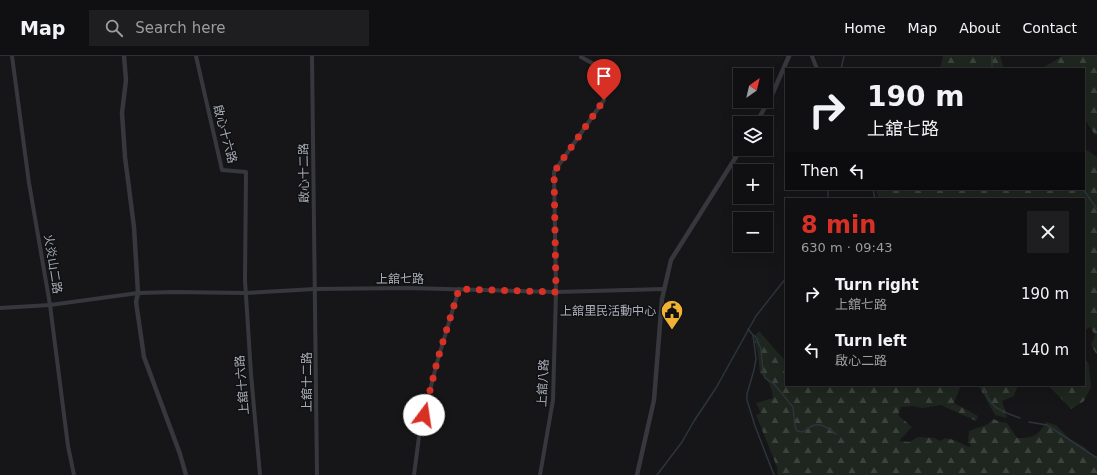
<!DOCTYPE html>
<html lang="en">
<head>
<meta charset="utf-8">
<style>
  :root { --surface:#101012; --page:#1e1e20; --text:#f1f3f6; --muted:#9c9d9f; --line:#303032; --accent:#d93025 }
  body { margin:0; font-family:"DejaVu Sans","Noto Sans TC",sans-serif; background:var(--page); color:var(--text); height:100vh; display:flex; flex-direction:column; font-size:15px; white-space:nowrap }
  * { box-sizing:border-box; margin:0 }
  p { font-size:13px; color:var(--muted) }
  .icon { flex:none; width:22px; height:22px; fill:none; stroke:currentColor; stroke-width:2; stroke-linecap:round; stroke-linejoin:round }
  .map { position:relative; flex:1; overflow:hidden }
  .side { position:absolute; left:785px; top:142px; width:300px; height:188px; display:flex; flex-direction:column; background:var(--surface); border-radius:0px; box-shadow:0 4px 16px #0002,0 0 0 1px var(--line) }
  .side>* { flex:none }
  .banner { position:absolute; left:785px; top:12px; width:300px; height:122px; border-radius:0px; box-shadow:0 4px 16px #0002,0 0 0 1px var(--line); background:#101012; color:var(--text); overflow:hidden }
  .needle { width:26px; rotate:34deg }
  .fabs { position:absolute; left:733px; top:12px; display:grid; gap:8px }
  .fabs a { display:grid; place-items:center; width:40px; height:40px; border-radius:0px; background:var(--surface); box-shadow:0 4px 16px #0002,0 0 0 1px var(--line); font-size:20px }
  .pin { position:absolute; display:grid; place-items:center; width:34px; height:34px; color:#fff; margin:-41px -17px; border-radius:50% 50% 50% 0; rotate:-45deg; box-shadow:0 0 4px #0007 }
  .pin .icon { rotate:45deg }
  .me { position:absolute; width:44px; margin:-22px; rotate:14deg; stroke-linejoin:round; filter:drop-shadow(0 0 3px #0008) }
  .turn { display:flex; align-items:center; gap:14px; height:84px; padding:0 16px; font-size:18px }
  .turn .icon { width:52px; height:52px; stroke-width:2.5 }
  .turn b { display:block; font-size:28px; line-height:34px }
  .then { display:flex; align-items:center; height:38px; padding:0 16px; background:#0003; gap:8px; font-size:15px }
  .round { display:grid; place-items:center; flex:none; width:42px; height:42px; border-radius:0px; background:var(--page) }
  .headline { display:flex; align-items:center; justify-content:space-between; height:68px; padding:0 16px }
  h1 { font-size:24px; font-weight:700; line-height:30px; color:var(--accent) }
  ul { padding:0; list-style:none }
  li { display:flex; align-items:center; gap:12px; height:56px; padding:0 16px }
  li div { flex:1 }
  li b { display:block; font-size:15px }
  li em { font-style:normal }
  header { display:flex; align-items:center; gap:24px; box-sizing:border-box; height:56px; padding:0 20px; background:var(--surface); border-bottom:1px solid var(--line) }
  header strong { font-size:19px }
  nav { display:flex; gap:22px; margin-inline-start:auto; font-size:14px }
  .search { width:280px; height:36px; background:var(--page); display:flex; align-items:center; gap:10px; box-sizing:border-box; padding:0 14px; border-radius:0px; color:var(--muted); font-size:15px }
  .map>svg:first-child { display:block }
  .forest { fill:url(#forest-firs) }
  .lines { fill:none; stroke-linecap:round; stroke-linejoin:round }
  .stream { stroke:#2c353c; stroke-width:1.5 }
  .minor { stroke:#37383d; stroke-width:4 }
  .tertiary { stroke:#37383d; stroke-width:4.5 }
  .route { stroke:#d93025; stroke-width:7; stroke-dasharray:0 12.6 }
  .labels { text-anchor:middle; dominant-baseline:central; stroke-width:3; stroke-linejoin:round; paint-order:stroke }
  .street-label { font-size:12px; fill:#a8adb8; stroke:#111113 }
  .poi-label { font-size:12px; fill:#a8adb8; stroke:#111113; text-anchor:end }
</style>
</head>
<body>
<header>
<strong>Map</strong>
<div class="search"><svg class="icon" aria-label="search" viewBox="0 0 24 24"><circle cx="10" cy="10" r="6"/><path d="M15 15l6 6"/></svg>Search here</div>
<nav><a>Home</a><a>Map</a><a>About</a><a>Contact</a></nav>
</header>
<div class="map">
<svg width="1097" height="419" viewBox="0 0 1097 419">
  <defs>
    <pattern id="forest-firs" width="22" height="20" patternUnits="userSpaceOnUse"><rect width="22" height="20" fill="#1e261f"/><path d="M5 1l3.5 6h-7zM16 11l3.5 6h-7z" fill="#3c433d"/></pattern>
  </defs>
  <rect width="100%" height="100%" fill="#161618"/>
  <g class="forest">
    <path d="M943,0H1000L1004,13H940Z"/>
    <path d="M1062,0H1097V79H1095L1084,62V13L1043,12Z"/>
    <path d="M1084,92L1097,101V299L1091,289L1095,279L1090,271L1084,275V143H879L876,133H1084Z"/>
    <path d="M759,275L780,299L786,305V329H961L954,347L978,360L976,365L941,349L923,352L912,350L901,351L898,359L912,371L899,385L909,386L918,381L934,382L941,385L945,382L954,384L969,391L971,389L968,387L969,375L988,368L993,363L1001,366L1007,367L1017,382C1033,382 1038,380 1046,366L1056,369L1070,383L1086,392L1088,397L1092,400H1097V419H778L777,411L756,359L761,357L756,347L773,342C772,332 768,322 760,317L758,298L754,281Z"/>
    <path d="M1084,300L1089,309L1091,331L1084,345L1071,353L1048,329H1084Z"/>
    <path d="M978,329H1018L1014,340L1002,345L1007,362L995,359Z"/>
  </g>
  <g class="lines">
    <g class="stream">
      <path d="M841,13L844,0"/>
      <path d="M992,13V0"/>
      <path d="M828,133V143"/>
      <path d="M873,133L875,143"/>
      <path d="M1083,133L1097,153"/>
      <path d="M748,273L753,279L756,303L754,314L747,338V344L755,370L774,419"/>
      <path d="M753,279L756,281L761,293L763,316L765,322L774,328L793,351L795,370L797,375L802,376C805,375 807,373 810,371C820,365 828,372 836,378"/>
      <path d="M982,329C991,353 998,354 1020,362"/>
      <path d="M1029,366L1047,369L1097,402"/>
      <path d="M657,419L682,386L694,365L716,332L756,260L786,222"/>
    </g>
    <g class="minor">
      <path d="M12,0L29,127L50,249L68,390L74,419"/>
      <path d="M196,0L222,114L246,116L245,224L251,318L260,419"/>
      <path d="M312,0L317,419"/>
      <path d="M812,0L817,13"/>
      <path d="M0,252L50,249L138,237L174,236L246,237L315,233L408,232L556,236L664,233"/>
      <path d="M414,419L420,373L438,303L459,233"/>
      <path d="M540,419L553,344L556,236L554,116L604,44L599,11L581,1"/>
    </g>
    <g class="tertiary">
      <path d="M124,0L126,24L122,57L125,101L134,171L138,237L136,246L144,301L180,398L186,419"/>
      <path d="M756,67L771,41L789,0"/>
      <path d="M637,419L654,344L662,243L671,204L741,93"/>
    </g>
  </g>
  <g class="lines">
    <path class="route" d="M424,359L438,302L459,233L556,236L554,116L604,44"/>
  </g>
  <defs>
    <g id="civic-pin" transform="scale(1.15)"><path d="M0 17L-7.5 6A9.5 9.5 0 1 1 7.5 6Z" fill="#f2b134" stroke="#111113"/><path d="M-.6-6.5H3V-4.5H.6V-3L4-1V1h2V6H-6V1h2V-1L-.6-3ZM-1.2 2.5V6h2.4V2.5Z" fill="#111"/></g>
  </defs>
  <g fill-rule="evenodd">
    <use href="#civic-pin" x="672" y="255"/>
  </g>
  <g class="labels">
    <g class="street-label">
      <text transform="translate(225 78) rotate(75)">啟心十六路</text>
      <text transform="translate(304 117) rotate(-91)">啟心十二路</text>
      <text transform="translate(53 208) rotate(81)">火炎山二路</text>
      <text x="400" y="223">上舘七路</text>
      <text transform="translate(307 326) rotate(-90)">上舘十二路</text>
      <text transform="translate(543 327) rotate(-87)">上舘八路</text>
      <text transform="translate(242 329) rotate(-95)">上舘十六路</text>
    </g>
    <g class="poi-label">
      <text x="656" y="255">上舘里民活動中心</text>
    </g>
  </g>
</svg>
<div class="fabs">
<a><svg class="needle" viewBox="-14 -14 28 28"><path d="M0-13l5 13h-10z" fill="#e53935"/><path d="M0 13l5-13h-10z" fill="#9c9d9f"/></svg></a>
<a><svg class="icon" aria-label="layers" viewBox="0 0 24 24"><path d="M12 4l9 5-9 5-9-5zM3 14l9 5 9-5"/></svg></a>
<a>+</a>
<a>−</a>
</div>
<div class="pin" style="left:604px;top:44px;background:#d93025"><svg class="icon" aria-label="arrive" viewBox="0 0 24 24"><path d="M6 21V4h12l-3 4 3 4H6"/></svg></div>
<svg class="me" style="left:424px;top:359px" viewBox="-20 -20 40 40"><circle r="19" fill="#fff"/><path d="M0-13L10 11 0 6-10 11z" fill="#d93025"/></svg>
<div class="banner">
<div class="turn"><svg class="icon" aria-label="right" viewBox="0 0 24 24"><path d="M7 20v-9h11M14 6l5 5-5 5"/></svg><div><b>190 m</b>上舘七路</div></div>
<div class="then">Then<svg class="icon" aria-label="left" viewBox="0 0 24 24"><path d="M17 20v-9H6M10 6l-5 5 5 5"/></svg></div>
</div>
<section class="side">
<div class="headline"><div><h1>8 min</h1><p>630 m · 09:43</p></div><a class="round"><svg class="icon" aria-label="close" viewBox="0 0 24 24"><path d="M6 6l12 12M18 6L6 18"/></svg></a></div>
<ul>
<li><svg class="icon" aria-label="right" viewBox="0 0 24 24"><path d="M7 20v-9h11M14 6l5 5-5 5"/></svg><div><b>Turn right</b><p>上舘七路</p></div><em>190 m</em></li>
<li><svg class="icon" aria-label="left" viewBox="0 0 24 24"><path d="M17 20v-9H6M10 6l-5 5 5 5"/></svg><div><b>Turn left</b><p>啟心二路</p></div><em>140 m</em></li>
</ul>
</section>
</div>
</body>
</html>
